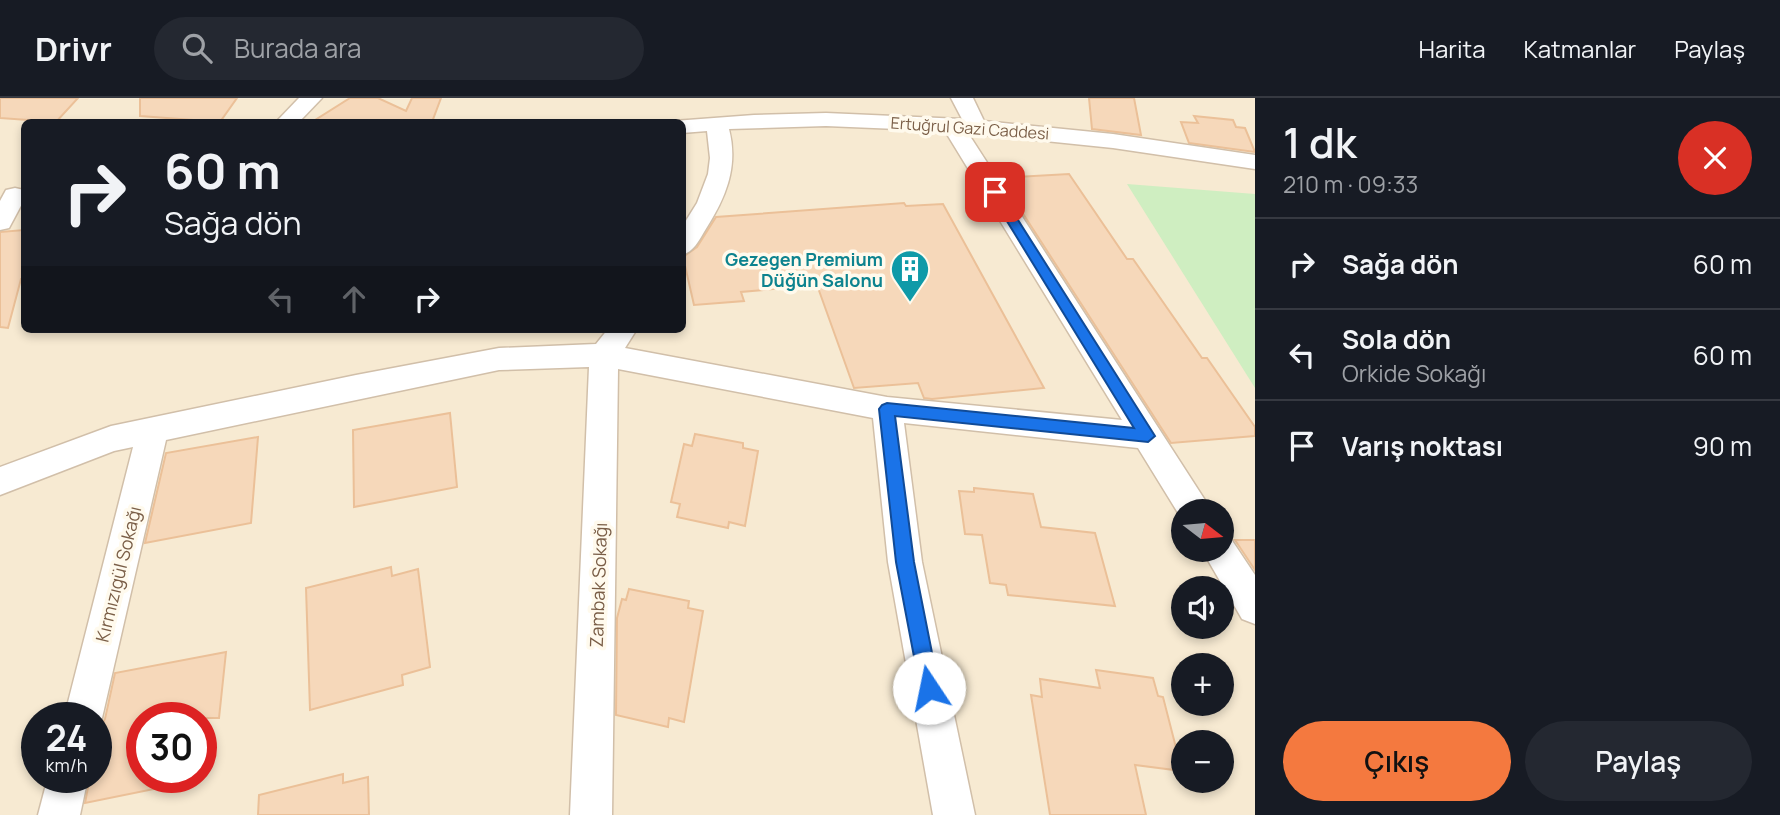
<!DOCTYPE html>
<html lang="tr">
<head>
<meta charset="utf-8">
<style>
  :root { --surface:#171b24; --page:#242831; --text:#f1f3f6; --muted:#9ea1a6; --line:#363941; --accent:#f4793f }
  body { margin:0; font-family:Manrope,sans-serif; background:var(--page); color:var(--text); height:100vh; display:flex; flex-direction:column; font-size:26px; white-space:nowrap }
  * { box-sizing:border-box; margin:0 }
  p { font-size:23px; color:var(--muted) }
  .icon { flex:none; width:38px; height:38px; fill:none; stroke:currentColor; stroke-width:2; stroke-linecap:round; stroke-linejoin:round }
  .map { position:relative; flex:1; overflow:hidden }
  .side { display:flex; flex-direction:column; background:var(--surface); width:525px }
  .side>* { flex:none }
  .hud { position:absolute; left:21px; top:21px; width:665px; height:214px; border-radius:10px; box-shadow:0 4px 10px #0003; background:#171b24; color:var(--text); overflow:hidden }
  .needle { width:46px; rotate:106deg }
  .fabs { position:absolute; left:1171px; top:401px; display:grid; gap:14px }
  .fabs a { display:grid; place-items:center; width:63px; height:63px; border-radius:50%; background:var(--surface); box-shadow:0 4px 10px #0003; font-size:35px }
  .speed { position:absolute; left:21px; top:604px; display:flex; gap:14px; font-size:35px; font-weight:700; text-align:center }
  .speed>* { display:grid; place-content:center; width:91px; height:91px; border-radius:50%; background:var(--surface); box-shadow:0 4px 10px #0003; line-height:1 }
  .speed small { font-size:18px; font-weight:400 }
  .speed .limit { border:10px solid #d22; background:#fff; color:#111 }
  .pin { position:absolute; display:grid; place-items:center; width:60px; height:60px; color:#fff; margin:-30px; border-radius:14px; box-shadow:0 4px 10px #0006 }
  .me { position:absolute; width:77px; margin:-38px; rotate:349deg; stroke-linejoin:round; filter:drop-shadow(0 0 5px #0008) }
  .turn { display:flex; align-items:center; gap:24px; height:147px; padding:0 28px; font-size:32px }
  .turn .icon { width:91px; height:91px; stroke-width:2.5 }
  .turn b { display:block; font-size:49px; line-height:60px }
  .lanes { display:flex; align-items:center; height:66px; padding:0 28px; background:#0003; justify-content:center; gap:35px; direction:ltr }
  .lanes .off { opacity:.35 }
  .round { display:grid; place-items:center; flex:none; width:74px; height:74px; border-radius:37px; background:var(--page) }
  .summary { display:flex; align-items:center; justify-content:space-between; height:119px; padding:0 28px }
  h1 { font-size:42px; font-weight:600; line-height:52px }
  .primary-button { display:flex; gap:14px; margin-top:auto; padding:14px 28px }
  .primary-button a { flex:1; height:80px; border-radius:42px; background:var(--accent); color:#111; font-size:28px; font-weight:600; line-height:80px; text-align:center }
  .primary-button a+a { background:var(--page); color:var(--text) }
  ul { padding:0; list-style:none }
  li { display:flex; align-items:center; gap:21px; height:91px; padding:0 28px; border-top:2px solid var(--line) }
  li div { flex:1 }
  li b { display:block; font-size:26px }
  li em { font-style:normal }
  header { display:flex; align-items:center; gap:42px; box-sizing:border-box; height:98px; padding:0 35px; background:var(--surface); border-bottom:2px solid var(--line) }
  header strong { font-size:33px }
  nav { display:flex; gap:38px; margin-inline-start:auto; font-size:24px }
  .search { width:490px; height:63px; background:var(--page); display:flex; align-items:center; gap:18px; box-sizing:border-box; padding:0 24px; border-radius:38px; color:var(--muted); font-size:26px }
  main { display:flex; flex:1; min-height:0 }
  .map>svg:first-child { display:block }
  .residential { fill:#f7ead2; fill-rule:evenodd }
  .green { fill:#cfeec1 }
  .building { fill:#f6d8ba; stroke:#ebc098; stroke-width:2 }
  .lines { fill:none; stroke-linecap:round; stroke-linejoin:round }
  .minor-casing { stroke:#d1bfa9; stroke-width:3 }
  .minor { fill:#fff; fill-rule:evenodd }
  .route { fill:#1a73e8; stroke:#114b97; stroke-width:2 }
  .labels { text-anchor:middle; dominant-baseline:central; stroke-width:7; stroke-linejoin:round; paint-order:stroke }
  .far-street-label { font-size:16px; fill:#7a5e47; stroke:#fffaed }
  .culture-label { font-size:18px; font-weight:bold; fill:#0d838f; stroke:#fffaed; text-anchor:end }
  .street-label { font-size:18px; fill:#7a5e47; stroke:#fffaed }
</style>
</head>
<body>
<header>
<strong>Drivr</strong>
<div class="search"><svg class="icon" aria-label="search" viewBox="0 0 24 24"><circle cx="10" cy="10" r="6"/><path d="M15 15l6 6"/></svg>Burada ara</div>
<nav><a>Harita</a><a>Katmanlar</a><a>Paylaş</a></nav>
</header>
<main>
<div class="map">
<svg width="1255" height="717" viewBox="0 0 1255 717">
  <rect width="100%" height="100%" fill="#fef7e5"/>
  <path class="residential" d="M0,0H1255V717H0ZM24,24H682V231H24ZM1183,413H1222V452H1183ZM1183,490H1222V528H1183ZM1183,567H1222V606H1183ZM37,620H96V679H37ZM142,620H201V679H142ZM1183,644H1222V682H1183Z"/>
  <path class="green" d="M1127,86L1255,96V290Z"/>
  <g class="building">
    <path d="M0,0H78L56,24L0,20Z"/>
    <path d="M140,0H237L220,24L140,18Z"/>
    <path d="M350,0H378L406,13L412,0H441L432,24H312Z"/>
    <path d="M1089,0H1134L1141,37L1092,31Z"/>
    <path d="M1194,18L1233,22L1236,29L1245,30L1255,54L1189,45L1181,24L1198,25Z"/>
    <path d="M1069,76L1127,161H1133L1202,260H1207L1255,329V338L1171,345L1000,80Z"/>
    <path d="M904,105L906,108L943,106L1044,290L932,301L924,300L918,285L854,290L817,187L741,194L744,203L694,207L683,159L697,149L716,119Z"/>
    <path d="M24,132V181H21L8,230L0,229V134Z"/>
    <path d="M450,315L457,389L354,409L353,332Z"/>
    <path d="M695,336L743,345V350L758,353L745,428L729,424L728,430L677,419L680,406L671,404L684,346L692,348Z"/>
    <path d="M258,339L251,425L145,445L166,355Z"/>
    <path d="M974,390L1033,396L1041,429L1095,435L1115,508L1008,497L1006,487L990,485L982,437L965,436L959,393L974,394Z"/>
    <path d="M1235,442H1255V472Z"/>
    <path d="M391,469L392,478L418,471L430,569L402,577L403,587L310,612L306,490Z"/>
    <path d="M629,491L689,503L688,510L703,513L684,624L669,620L668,629L616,617L617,520L622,501L626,502Z"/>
    <path d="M226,554L219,620H142V679H158L159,690L85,705L90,679H96V636L105,621L115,575Z"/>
    <path d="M1096,572L1153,580L1158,598L1163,599L1182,673L1135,667L1146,717H1050L1031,597L1042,599L1040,581L1100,590Z"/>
    <path d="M343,676V685L368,679L369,717H258L259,697Z"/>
  </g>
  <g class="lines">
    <g class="minor-casing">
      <g id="minor">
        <path d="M299,0H322L299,24H276Z"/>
        <path d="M951,0H973L984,23L1113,36L1255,57V71L1113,50L968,35L1212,413H1183V423L1138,350L904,325L922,464L975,717H933L888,464L873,320L618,271L612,717H570L589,269L499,272L166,342L102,620L96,634V620H64L133,349L114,353L0,397V369L111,328L356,277L499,250L596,246L608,231H637L625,250L887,299L1122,322L945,33L826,28L729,31C739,70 725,101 704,134C698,144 694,153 682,157V129L697,105L708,76L710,60L707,33L682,35V24L674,23L754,17L826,15L962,21Z"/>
        <path d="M15,90L24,92V102L9,130L0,132V103L6,92Z"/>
        <path d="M1222,437L1231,441L1255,477V526L1242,521L1202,452H1222Z"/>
        <path d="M48,679H88L80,717H38Z"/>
      </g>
    </g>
    <use href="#minor" class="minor"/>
  </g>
  <path class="route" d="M995,90L999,92L1155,338L1148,344L895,318L914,464L939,590L936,597L929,600L923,597L920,590L896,464L879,311L882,307L887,305L1134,330L989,94Z"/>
  <defs>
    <g id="building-pin" transform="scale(2.0125)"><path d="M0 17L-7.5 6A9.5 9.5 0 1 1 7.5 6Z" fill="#0f9aa8" stroke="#fffaed"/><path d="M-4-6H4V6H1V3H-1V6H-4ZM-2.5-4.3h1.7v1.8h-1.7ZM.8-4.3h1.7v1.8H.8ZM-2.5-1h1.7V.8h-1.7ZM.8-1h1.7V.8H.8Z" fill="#fff"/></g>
  </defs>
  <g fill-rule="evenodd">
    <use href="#building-pin" x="910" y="171"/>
  </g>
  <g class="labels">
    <g class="far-street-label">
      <text transform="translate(970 30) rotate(4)">Ertuğrul Gazi Caddesi</text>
    </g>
    <g class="culture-label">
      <text x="883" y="161">Gezegen Premium<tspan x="883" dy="21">Düğün Salonu</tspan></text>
    </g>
    <g class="street-label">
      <text transform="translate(118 476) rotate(-76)">Kırmızıgül Sokağı</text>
      <text transform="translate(598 487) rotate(-88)">Zambak Sokağı</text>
    </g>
  </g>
</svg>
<div class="fabs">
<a><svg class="needle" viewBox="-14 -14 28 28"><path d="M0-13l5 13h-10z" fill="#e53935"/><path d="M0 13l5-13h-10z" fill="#9ea1a6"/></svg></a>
<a><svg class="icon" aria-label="sound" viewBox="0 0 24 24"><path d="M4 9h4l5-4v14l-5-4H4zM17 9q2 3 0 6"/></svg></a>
<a>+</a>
<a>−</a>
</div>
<div class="speed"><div>24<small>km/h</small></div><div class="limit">30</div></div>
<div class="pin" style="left:995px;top:94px;background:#d93025"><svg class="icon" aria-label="arrive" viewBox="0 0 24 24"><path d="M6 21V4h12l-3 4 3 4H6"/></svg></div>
<svg class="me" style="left:929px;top:590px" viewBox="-20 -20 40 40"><circle r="19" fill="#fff"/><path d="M0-13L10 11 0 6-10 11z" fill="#1a73e8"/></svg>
<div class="hud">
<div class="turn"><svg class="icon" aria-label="right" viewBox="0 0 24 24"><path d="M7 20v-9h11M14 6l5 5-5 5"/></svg><div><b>60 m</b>Sağa dön</div></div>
<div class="lanes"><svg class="icon off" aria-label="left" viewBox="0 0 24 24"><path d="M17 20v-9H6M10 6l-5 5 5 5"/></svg><svg class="icon off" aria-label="ahead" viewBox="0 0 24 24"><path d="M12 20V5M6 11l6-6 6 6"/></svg><svg class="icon" aria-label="right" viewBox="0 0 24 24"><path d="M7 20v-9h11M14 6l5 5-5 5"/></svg></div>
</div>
</div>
<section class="side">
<div class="summary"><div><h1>1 dk</h1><p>210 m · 09:33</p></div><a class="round" style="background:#d93025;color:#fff"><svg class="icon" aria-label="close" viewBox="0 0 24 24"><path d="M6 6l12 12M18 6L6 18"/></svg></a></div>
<ul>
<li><svg class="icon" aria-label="right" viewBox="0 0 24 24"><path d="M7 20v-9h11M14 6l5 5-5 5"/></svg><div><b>Sağa dön</b></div><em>60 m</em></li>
<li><svg class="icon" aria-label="left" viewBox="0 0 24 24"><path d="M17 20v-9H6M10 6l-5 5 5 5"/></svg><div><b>Sola dön</b><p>Orkide Sokağı</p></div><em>60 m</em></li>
<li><svg class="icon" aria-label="arrive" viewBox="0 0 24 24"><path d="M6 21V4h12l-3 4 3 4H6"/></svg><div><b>Varış noktası</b></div><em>90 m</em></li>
</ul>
<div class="primary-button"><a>Çıkış</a><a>Paylaş</a></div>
</section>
</main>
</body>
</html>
